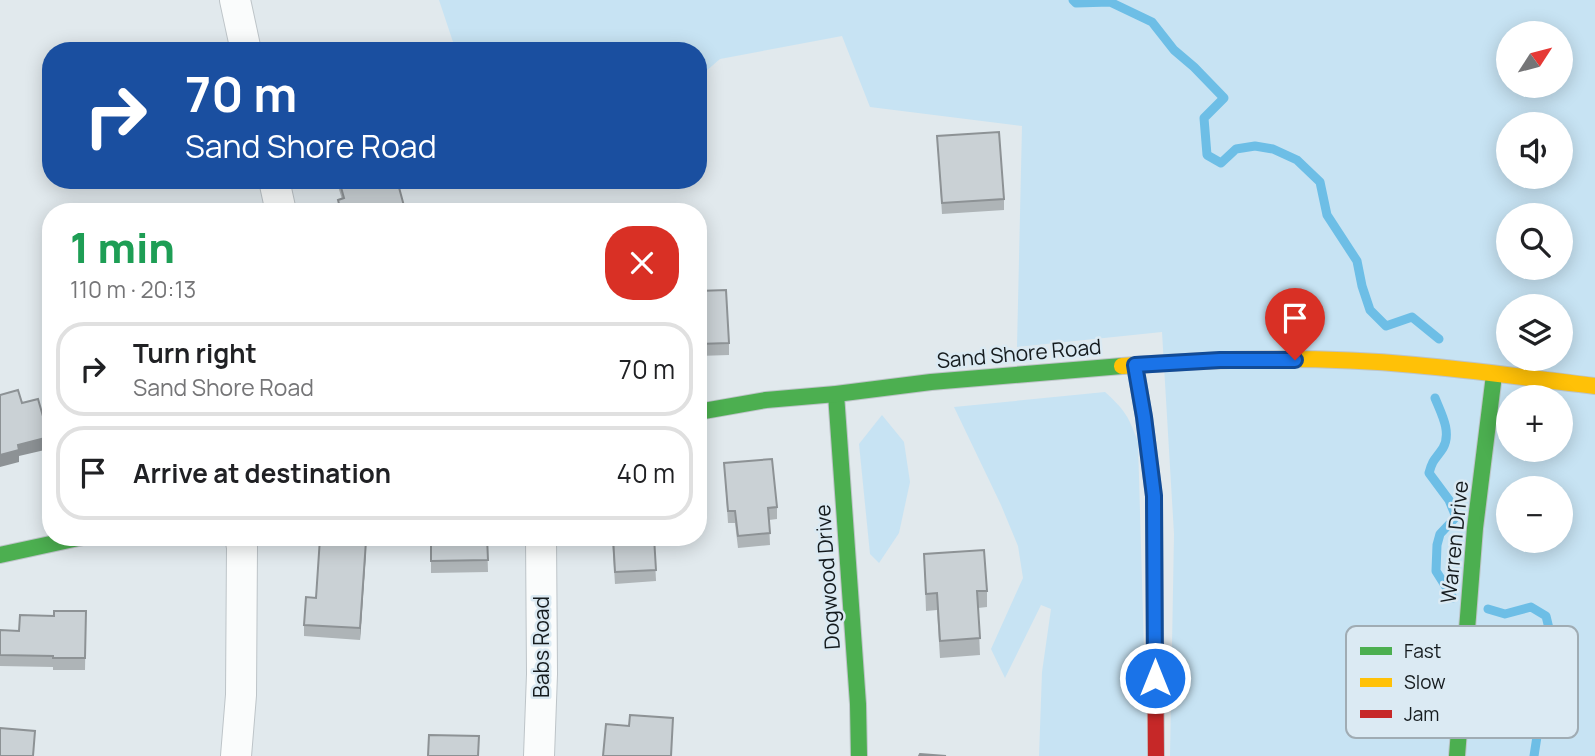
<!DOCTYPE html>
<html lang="en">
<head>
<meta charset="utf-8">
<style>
  :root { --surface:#fff; --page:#f2f2f2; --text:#202124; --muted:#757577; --line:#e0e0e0 }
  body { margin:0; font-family:Manrope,sans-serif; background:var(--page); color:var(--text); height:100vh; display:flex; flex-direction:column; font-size:26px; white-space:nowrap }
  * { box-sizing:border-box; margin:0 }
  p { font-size:23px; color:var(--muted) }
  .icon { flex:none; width:38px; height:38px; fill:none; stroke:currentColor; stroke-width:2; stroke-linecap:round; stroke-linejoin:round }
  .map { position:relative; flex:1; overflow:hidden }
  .side { position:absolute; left:42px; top:203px; width:665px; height:343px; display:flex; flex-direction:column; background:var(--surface); border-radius:28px; box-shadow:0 4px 18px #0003 }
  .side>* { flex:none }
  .guide { position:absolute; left:42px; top:42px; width:665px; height:147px; border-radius:28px; box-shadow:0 4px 18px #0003; background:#1a4fa0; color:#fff; overflow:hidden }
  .needle { width:46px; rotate:54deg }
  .buttons { position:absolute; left:1496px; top:21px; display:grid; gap:14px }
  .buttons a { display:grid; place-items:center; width:77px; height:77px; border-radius:50%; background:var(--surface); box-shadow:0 4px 18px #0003; font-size:35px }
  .pin { position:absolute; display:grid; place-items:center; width:60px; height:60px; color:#fff; margin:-72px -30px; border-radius:50% 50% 50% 0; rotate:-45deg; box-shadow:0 0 7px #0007 }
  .pin .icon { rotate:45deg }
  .me { position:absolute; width:77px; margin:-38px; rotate:0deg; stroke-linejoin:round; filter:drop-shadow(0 0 5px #0008) }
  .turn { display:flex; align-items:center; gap:24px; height:147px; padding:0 28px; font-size:32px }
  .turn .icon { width:91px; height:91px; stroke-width:2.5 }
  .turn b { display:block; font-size:49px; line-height:60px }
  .round { display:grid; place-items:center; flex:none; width:74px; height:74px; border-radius:28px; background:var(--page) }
  .headline { display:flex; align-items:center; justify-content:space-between; height:119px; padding:0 28px }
  h1 { font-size:42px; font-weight:800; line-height:52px; color:#1e9e55 }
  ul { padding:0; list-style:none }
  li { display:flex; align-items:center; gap:21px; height:94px; margin:0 14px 10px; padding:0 14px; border:4px solid var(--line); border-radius:28px }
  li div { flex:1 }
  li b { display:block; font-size:26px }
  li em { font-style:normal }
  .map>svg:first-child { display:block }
  .green { fill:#c7e3f3; fill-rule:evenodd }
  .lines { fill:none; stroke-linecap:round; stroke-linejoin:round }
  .stream { stroke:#6dbee6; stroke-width:9 }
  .street-casing { stroke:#bdc4c8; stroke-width:32 }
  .fast-casing { stroke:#bdc4c8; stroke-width:18 }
  .slow-casing { stroke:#bdc4c8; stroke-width:18 }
  .jam-casing { stroke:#bdc4c8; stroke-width:18 }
  .street { stroke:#fafcfc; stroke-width:30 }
  .fast { stroke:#4caf50; stroke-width:16 }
  .slow { stroke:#ffc107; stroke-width:16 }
  .jam { stroke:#c62828; stroke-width:16 }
  .wall { fill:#aeb4b7 }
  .shaded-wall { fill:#8d9295 }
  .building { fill:#cad1d5; stroke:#8d9295; stroke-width:2 }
  .route-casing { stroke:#114b97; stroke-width:18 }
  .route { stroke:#1a73e8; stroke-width:12 }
  .labels { text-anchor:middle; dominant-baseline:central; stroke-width:5; stroke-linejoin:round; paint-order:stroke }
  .street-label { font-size:21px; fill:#151b1e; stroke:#dbeaf3 }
  .key { fill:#dbeaf3; stroke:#a0acb3; stroke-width:2 }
  .key-label { font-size:19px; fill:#151b1e }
</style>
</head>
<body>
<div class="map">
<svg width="1595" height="756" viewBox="0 0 1595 756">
  <rect width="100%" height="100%" fill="#e1e9ed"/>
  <g class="green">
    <path d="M439,0H1595V756H1170L1174,534L1162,332L1017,347L1022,126L870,107L842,36L720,59L698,78V51H456ZM1508,33H1561V86H1508ZM1508,124H1561V177H1508ZM1508,215H1561V268H1508ZM1508,306H1561V359H1508ZM1508,397H1561V450H1508ZM1508,488H1561V541H1508Z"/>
    <path d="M1105,392C1125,410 1129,417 1138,442L1147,756H1039L1042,672L1051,609L1041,605L1005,678L991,649L1023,578L1018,546L1001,505L954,407Z"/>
    <path d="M882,415L904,442L910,482L899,533L879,563L870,554L859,444Z"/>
  </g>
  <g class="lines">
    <g class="stream">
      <path d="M1073,0L1076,3L1110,2L1152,22L1174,50L1194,67L1224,98L1204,118L1207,155L1221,163L1236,149L1255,146L1273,149L1297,160L1320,182L1327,215L1357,261L1362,286L1370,310L1386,326L1412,317L1439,339"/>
      <path d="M1435,398C1441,413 1452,432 1443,448C1436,459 1433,458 1429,473L1449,500L1456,517L1440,534L1437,545L1436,571L1453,598"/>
      <path d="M1488,609L1505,614L1531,607L1546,616L1553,645L1549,690L1554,716L1538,730L1534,756"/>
    </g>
    <g class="street-casing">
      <g id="street">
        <path d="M235,0L246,51"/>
        <path d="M274,180L281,212"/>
        <path d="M236,756L241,695L242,547L240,537"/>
        <path d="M539,756L542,674L541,537"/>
      </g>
    </g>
    <g class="fast-casing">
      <g id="fast">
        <path d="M836,394L858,704L859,756"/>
        <path d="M698,412L766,400L836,394L931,382L1122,366"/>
        <path d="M0,555L83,537"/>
        <path d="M1457,756L1475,528L1494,375"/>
      </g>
    </g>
    <g class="slow-casing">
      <path id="slow" d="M1122,366C1219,358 1318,356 1415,365C1475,370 1535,379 1595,386"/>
    </g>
    <g class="jam-casing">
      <path id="jam" d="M1135,365L1144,417L1154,497L1156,756"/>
    </g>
    <use href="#street" class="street"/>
    <use href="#fast" class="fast"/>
    <use href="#slow" class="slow"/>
    <use href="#jam" class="jam"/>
  </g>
  <g class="wall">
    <path d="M937,136L1004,199V210L942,214Z"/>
    <path d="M336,180H397L404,212H338V200L342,199Z"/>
    <path d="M698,291L729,343V355L698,356Z"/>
    <path d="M724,463L777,507V519L769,520L770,545L738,548L735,523H728Z"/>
    <path d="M431,537H487L488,572L431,573Z"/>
    <path d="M612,537H654L656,581L615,584Z"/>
    <path d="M366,552L360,640L304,636V625L316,598Z"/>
    <path d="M924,554L987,591V607L978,608L980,655L940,658L937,610L926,611Z"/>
    <path d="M86,611L85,670H53V667L0,666V630L19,631L54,616Z"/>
  </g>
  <g class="shaded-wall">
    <path d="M404,206V212H383Z"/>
    <path d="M49,437V449L19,456V462L0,467V455L18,445Z"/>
    <path d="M366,541V552L360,640V628Z"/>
  </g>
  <g class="building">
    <path d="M999,132L1004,199L942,203L937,136Z"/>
    <path d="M339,180H397L404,206L383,212H341L338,200L344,198Z"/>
    <path d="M726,290L729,343L698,344V291Z"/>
    <path d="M18,390L22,403L38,399L49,437L18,445L19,450L0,455V395Z"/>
    <path d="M772,459L777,507L768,508L770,533L738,536L735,511H728L724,463Z"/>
    <path d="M431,537H487L488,560L431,561Z"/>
    <path d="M613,537H654L656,570L615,572Z"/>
    <path d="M320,538L366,541L360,628L304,625L306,597L316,598Z"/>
    <path d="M984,550L987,591H977L980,638L940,641L937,593L926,594L924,554Z"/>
    <path d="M54,611H86L85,658H53V656L0,655V630L19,631L20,615L54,616Z"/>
    <path d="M630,715L673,718L671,756H603L606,724L629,726Z"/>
    <path d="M0,728L35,731L33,756H0Z"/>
    <path d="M429,735L479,736L478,756H428Z"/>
    <path d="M920,754L946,756H919Z"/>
  </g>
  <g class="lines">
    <g class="route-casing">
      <path id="route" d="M1155,678L1154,496L1144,417L1135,365L1220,360H1295"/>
    </g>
    <use href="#route" class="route"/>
  </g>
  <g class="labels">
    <g class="street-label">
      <text transform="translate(1019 353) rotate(-5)">Sand Shore Road</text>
      <text transform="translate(1454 542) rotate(-84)">Warren Drive</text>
      <text transform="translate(827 577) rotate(-94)">Dogwood Drive</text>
      <text transform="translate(541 647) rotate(-90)">Babs Road</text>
    </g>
  </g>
  <rect x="1346" y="626" width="232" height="112" rx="10" class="key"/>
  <rect x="1360" y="647" width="32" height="8" fill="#4caf50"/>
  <rect x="1360" y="678" width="32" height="9" fill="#ffc107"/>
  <rect x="1360" y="710" width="32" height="8" fill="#c62828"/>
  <g class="key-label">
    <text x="1404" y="658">Fast</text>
    <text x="1404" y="689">Slow</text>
    <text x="1404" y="721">Jam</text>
  </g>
</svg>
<div class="buttons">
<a><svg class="needle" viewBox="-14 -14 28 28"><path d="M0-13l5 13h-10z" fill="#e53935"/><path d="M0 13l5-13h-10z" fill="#757577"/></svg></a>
<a><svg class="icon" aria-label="sound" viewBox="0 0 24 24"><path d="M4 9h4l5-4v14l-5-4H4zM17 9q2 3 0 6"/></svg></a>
<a><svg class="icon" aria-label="search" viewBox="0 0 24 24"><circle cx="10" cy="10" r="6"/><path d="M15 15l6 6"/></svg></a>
<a><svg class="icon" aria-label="layers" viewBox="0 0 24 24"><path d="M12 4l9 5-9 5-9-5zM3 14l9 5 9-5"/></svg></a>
<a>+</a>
<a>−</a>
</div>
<div class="pin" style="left:1295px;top:360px;background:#d93025"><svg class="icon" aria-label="arrive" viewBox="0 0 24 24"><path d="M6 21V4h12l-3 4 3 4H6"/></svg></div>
<svg class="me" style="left:1155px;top:678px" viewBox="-20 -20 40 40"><circle r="17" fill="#1a73e8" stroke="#fff" stroke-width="3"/><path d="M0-11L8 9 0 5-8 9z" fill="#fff"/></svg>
<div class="guide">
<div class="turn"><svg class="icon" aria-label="right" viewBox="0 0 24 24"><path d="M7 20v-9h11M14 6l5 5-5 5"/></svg><div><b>70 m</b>Sand Shore Road</div></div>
</div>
<section class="side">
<div class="headline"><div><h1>1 min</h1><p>110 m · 20:13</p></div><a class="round" style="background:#d93025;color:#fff"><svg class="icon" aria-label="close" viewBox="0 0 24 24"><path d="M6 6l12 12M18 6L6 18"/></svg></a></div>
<ul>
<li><svg class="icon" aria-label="right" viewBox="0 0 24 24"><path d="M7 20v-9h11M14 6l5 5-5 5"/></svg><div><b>Turn right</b><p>Sand Shore Road</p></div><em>70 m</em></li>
<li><svg class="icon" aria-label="arrive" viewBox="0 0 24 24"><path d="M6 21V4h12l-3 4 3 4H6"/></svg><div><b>Arrive at destination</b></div><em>40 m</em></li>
</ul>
</section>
</div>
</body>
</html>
